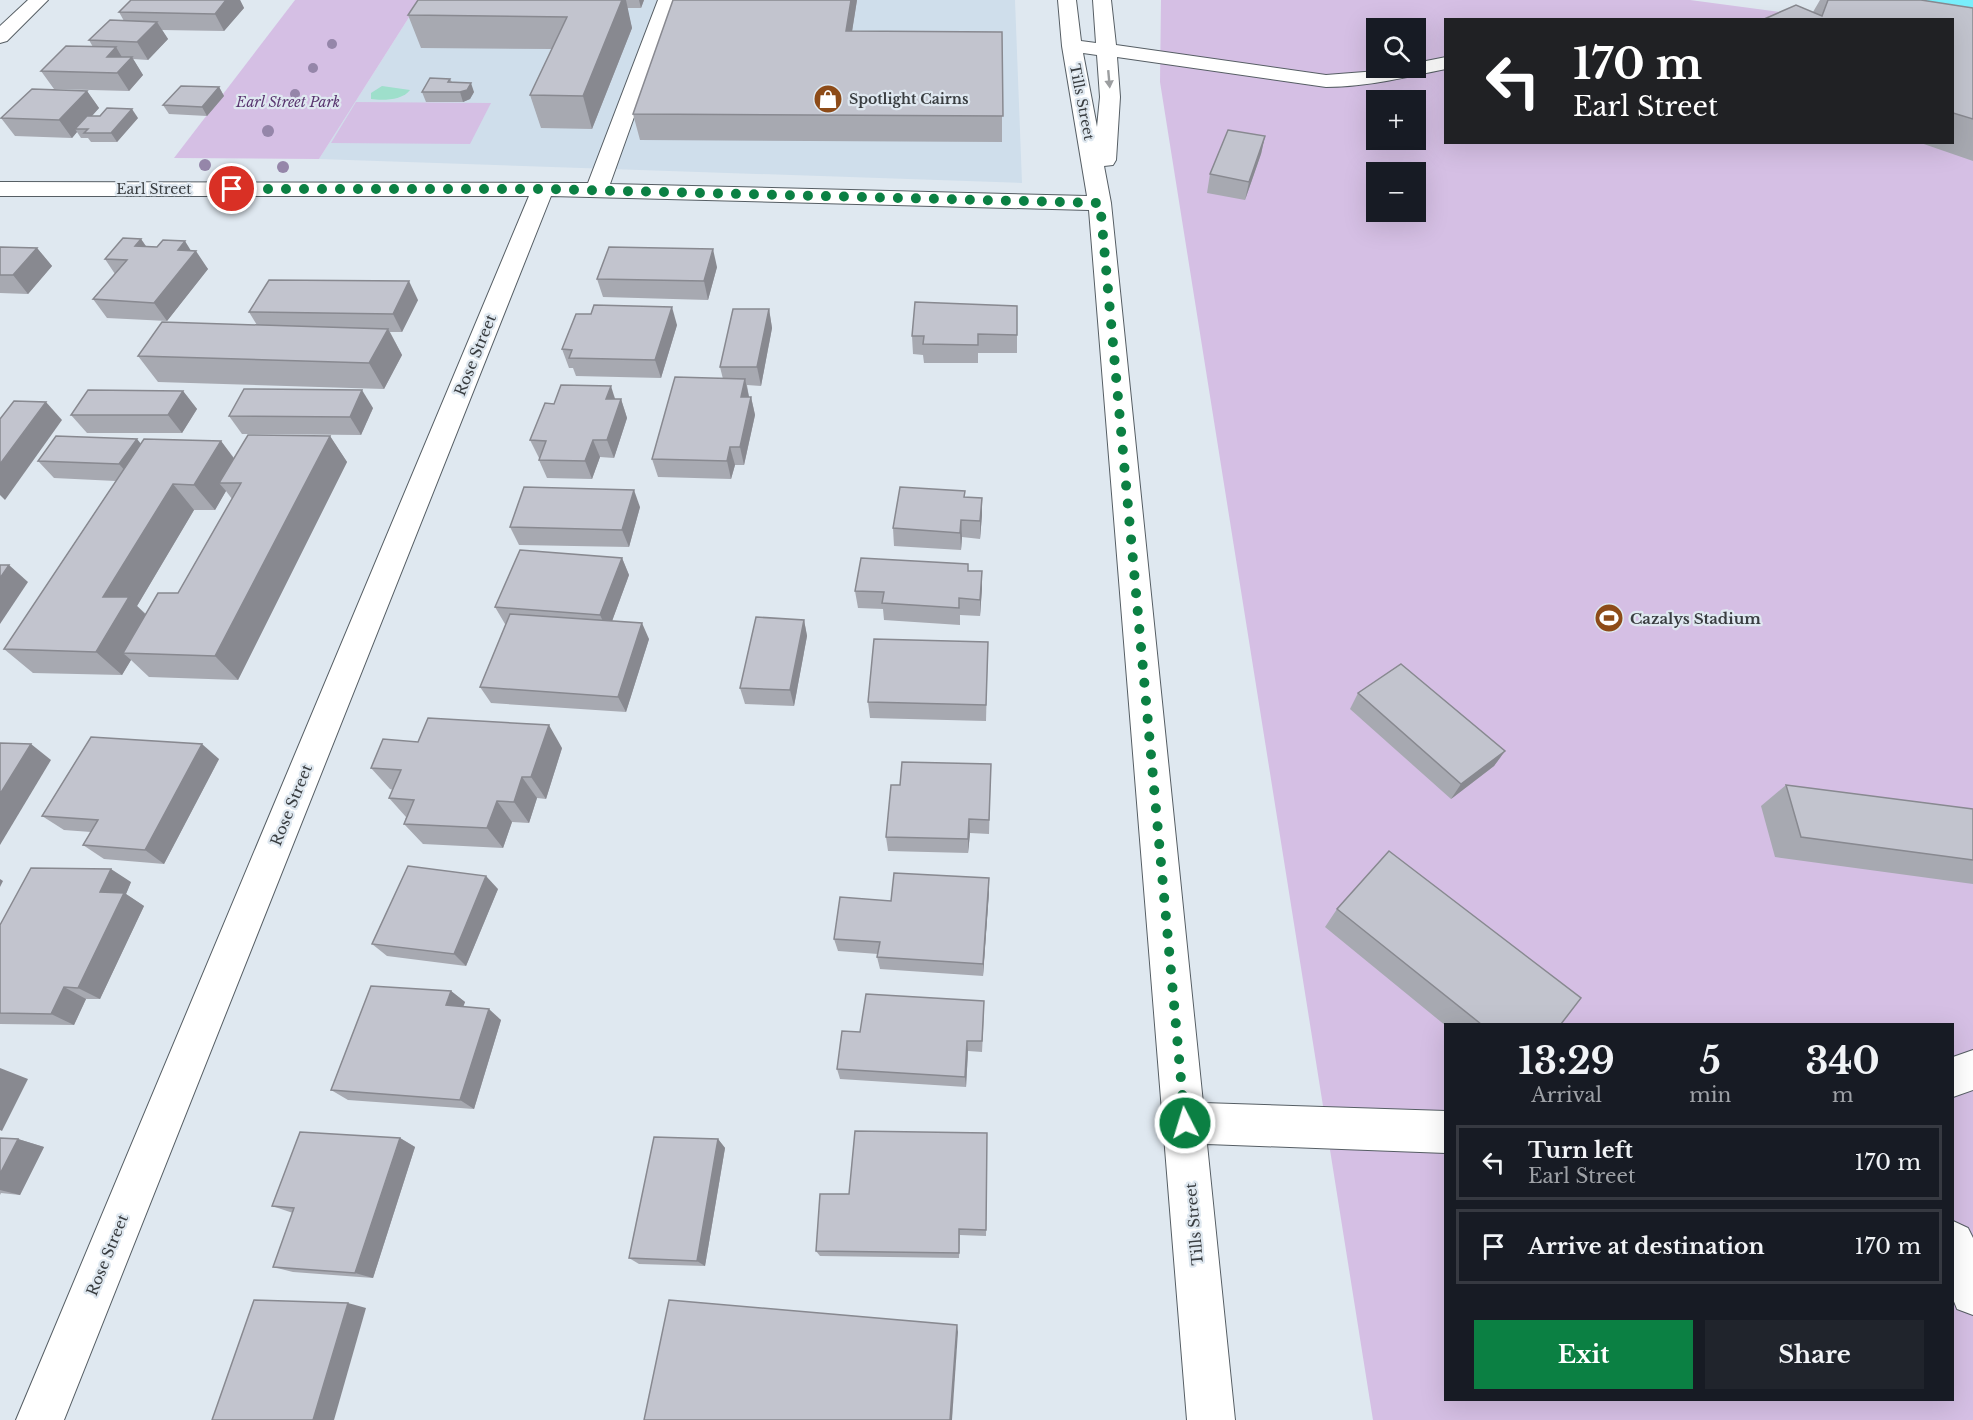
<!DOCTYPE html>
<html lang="en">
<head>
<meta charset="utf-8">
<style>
  :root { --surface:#171b24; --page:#20242c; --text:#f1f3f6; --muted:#9ea1a6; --line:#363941; --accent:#0b8043 }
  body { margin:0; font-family:"Libre Baskerville",serif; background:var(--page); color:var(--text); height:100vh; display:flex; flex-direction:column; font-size:22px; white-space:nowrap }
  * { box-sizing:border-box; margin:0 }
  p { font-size:20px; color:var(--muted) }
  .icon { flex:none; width:33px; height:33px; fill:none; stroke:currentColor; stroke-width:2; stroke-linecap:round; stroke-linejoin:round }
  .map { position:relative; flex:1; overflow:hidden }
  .sheet { position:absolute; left:1444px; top:1023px; width:510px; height:378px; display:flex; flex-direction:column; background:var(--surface); border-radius:0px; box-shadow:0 6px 24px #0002 }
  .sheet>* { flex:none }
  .guide { position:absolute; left:1444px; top:18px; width:510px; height:126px; border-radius:0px; box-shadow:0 6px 24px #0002; background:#202124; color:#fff; overflow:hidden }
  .tools { position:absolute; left:1366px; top:18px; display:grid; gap:12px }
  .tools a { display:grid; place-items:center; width:60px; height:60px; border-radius:0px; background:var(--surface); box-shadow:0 6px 24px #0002; font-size:30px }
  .pin { position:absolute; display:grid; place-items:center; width:51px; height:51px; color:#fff; margin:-26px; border:3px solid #fff; border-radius:50%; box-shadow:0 2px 6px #0007 }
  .me { position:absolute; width:66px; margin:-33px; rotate:355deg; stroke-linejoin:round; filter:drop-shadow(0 0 4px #0008) }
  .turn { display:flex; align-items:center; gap:21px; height:126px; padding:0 30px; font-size:27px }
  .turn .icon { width:78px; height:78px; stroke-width:2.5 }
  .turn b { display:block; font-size:42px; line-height:51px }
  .eta { display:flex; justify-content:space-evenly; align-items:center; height:102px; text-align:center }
  .eta b { font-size:36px; font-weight:700; line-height:42px }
  .button { display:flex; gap:12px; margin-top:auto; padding:12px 30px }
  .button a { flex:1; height:69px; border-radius:0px; background:var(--accent); color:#fff; font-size:24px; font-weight:700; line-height:69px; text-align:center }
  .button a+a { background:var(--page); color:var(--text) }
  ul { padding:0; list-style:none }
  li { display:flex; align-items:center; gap:18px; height:75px; margin:0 12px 9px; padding:0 18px; border:3px solid var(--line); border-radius:0px }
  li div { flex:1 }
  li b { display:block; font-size:22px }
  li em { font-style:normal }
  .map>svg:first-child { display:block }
  .built { fill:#cfdeeb }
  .green { fill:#d5bfe4; fill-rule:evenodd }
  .water { fill:#9edfcb }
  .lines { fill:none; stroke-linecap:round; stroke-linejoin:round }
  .minor-casing { stroke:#565e64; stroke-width:2 }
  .major-casing { stroke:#29a8b8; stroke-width:2 }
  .minor { fill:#fff; fill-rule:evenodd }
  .major { fill:#79eefb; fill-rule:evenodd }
  .tree { fill:#9586a9 }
  .wall { fill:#a7a9b1; fill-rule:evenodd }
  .shaded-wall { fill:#888990 }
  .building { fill:#c2c4ce; stroke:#888990; stroke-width:1.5 }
  .oneway { fill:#9c9ea0 }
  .route { stroke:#0b8043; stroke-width:10; stroke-dasharray:0 18 }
  .labels { text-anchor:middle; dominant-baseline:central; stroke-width:4.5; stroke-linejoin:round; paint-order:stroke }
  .far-poi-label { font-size:14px; font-weight:bold; fill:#393d40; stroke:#dfe8f0; text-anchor:start }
  .far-park-label { font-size:14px; font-style:italic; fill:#59356f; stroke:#dfe8f0 }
  .far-street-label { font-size:14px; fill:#393d40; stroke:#dfe8f0 }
  .street-label { font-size:15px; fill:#393d40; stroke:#dfe8f0 }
  .poi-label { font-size:15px; font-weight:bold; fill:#393d40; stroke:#dfe8f0; text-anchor:start }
</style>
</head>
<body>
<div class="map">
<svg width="1973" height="1420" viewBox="0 0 1973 1420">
  <rect width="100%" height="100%" fill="#dfe8f0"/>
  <path class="built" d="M420,0H1015L1022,183L319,159Z"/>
  <g class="green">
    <path d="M295,0H420L319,159L174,158Z"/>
    <path d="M1161,0H1690L1832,19L1446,20V142H1953L1973,39V1420H1373L1160,82ZM1377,28H1416V68H1377ZM1377,100H1416V140H1377ZM1377,172H1416V212H1377ZM1446,1024H1953V1400H1446Z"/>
    <path d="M356,102L491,103L470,144L331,143Z"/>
  </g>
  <path class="water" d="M382,86L410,90C403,100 383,101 371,99V93Z"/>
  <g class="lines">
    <g class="minor-casing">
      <g id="minor">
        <path d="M28,0H48L7,41L0,43V26Z"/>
        <path d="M658,0H676L610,184L1087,196L1062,46L1058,0H1076L1081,41L1096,43L1093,0H1111L1116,45L1326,75L1416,68V63L1446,57V69C1406,77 1367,87 1326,87L1117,57L1120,97L1116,160L1113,165L1104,166L1111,203L1203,1103L1446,1111V1153L1207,1144L1235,1420H1187L1089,210L551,196L64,1420H16L529,196H0V182L588,183ZM1083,53L1097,55L1100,97L1097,127Z"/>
        <path d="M1973,1050V1090L1953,1097V1057Z"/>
        <path d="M1953,1221L1968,1228L1973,1238V1315L1957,1309L1953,1299Z"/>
      </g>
    </g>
    <g class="major-casing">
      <path id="major" d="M1919,0H1973V12L1928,6L1921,4Z"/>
    </g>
    <use href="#minor" class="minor"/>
    <use href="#major" class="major"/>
  </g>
  <g class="tree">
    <circle cx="332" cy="44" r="5"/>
    <circle cx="313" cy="68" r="5"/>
    <circle cx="295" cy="94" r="5"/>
    <circle cx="268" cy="131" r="6"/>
    <circle cx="205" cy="165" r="6"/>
    <circle cx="283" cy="167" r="6"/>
  </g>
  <g class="wall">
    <path d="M131,0H240L244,8L224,31L162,30L168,39L148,60L133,59L143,75L129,91L54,89L41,71L93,47L89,40L124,21L119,12Z"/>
    <path d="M418,0H644L641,8H628L627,9L632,28L592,129L541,128L530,95L552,49L421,48L408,15Z"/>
    <path d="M857,0L852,31L1002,32V142L640,140L633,114Z"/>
    <path d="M1820,0H1921L1973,8V161L1918,142H1953V20H1762L1813,12Z"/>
    <path d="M450,79L452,82L474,92L470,99L463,102H426L422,92Z"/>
    <path d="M219,87L224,96L207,116L169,114L163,105Z"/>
    <path d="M87,91L99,108L92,116L138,118L117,142H91L88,138H81L77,132L72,138L15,136L1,118Z"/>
    <path d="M1265,136L1261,154L1245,200L1207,193L1210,174Z"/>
    <path d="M141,239L146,246L191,251L208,269L167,321L107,318L93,299L115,274L105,259Z"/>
    <path d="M0,247L37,248L52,266L28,294L0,293Z"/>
    <path d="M717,267L708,300L603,297L597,279Z"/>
    <path d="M418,300L402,332H390L402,355L384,389L158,382L138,356L257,325L249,312Z"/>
    <path d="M915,302L1017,335V353H978V363H924L923,355L913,354L912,336Z"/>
    <path d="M769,309L772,328L761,386L747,385L749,397H751L755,415L744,465H735L731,479L658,477L652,459L723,379L720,367Z"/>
    <path d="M677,325L661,378L576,376L573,368H569L562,349Z"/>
    <path d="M183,391L197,409L182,433H87L71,415Z"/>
    <path d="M615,399H621L627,418L614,458L600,457L592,479L547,478L539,460L540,458H539L530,440L554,404Z"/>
    <path d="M373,408L361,435L242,434L229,416Z"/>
    <path d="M330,436L347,462L238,680L149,677L131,660L122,675L33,673L4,649L116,481L54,478L38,461L141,444L221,441L234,458ZM226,491L232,499L178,593L146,614L137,606L194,510H215Z"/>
    <path d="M965,497L982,498V515L980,539L962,537L961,550L894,546L893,528Z"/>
    <path d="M640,507L629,547L519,545L510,527Z"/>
    <path d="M622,558L629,575L612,621L649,639L626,712L491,703L480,687L506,624H505L495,607Z"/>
    <path d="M968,564V571L982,588L980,616L960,615V625L884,620L883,609L858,608L855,591Z"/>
    <path d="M804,620L807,636L794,706L745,704L740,688Z"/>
    <path d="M988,642L986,721L870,718L868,702Z"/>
    <path d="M1358,693L1505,751L1494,766L1451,799L1350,709Z"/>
    <path d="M418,742L562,748L546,799L537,798L529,823L512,822L503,848L423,844L404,824L406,817L389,798L393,790L390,789L371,768Z"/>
    <path d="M219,759L164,864L104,859L83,845L91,832L64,830L42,816Z"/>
    <path d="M991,764L989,834L970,833L968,853L888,851L886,837L900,785Z"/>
    <path d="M1786,785L1973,809V884L1775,857L1761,806Z"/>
    <path d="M131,882L126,894L144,906L100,999H86L74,1025L0,1024V925Z"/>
    <path d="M498,889L466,966L387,956L372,944Z"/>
    <path d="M989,892L983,976L880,969L877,957L878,954L838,951L834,939L891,901Z"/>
    <path d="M1337,909L1561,1024H1446V1026L1325,927Z"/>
    <path d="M451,991L465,1002L463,1006L501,1020L474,1109L348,1100L331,1090Z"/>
    <path d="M984,1013L982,1052L968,1051L966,1087L840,1079L837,1069L860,1032Z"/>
    <path d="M987,1133L986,1236L960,1235L959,1258L820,1256L816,1251L849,1194Z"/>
    <path d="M0,1138L18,1139L44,1147L20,1195L1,1193L0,1195Z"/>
    <path d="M400,1138L415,1147L373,1278L293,1272L273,1267L293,1213L272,1206Z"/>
    <path d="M718,1139L725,1148L705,1266L639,1264L629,1258Z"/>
  </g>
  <g class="shaded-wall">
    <path d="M226,0H240L244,8L224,31L215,14Z"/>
    <path d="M615,0H626L632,28L592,129L583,96Z"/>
    <path d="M639,0H644L641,8Z"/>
    <path d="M851,0H857L848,57L846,31Z"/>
    <path d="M157,22L168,39L148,60L137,42Z"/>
    <path d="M116,47L126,64L132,57L143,75L129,91L107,57Z"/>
    <path d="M471,83L474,92L470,99L463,102L460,92Z"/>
    <path d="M219,87L224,96L207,116L202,107Z"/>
    <path d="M87,91L99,108L80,129H75L77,132L72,138L59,120Z"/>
    <path d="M132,109L138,118L117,142L111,133Z"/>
    <path d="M1265,136L1261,154L1245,200L1249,182Z"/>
    <path d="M141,239L153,257L135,246Z"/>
    <path d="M185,241L193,254L196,251L208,269L167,321L154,303L178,250Z"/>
    <path d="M37,248L52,266L28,294L13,275Z"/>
    <path d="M713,249L717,267L708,300L704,281Z"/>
    <path d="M409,281L418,300L402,332L393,314Z"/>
    <path d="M672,307L677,325L661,378L655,360Z"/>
    <path d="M769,309L772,328L761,386L757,367Z"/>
    <path d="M388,329L402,355L384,389L369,363Z"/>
    <path d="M745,379L749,397H741Z"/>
    <path d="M611,386L617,405L606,399Z"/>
    <path d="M362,390L373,408L361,435L350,417Z"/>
    <path d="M183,391L197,409L182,433L168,415Z"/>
    <path d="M751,397L755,415L744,465L740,447Z"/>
    <path d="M621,399L627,418L614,458L607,440Z"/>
    <path d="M46,402L62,420L5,500L0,495V464Z"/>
    <path d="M330,436L347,462L238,680L215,656Z"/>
    <path d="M137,439L152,457L135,482L119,464Z"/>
    <path d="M593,440L600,457L592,479L585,461Z"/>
    <path d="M221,441L240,467L219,483L226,491L215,510L194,485Z"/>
    <path d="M730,447L735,465L731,479L727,461Z"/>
    <path d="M173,484L194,510L137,606L153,622L123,653L131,660L122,675L96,652L103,597Z"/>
    <path d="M634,490L640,507L629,547L622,530Z"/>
    <path d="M982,498V515L980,539V521Z"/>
    <path d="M961,520L962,537L961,550L960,533Z"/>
    <path d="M622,558L629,575L608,632L600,615Z"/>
    <path d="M9,565L28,582L0,624V578Z"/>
    <path d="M982,571V588L980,616V600Z"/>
    <path d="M804,620L807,636L794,706L790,690Z"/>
    <path d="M642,623L649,639L626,712L618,697Z"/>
    <path d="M549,725L562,748L546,799L531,777Z"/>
    <path d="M31,744L51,760L0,845V794Z"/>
    <path d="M202,744L219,759L164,864L145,850Z"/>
    <path d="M1505,751L1494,766L1451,799L1461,784Z"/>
    <path d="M522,777L537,798L529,823L514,802Z"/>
    <path d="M497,801L512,822L503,848L487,828Z"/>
    <path d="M969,819L970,833L968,853V839Z"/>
    <path d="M111,869L131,882L126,894L144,906L100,999L78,988L100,892Z"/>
    <path d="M486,876L498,889L466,966L454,954Z"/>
    <path d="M989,878V892L983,976V964Z"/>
    <path d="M0,879L3,881L0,887Z"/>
    <path d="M64,987L86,999L74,1025L51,1014Z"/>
    <path d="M451,991L465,1002L460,1016L446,1005Z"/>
    <path d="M489,1009L501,1020L474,1109L460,1100Z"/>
    <path d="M967,1041L968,1051L966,1087L965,1077Z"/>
    <path d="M0,1068L28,1079L2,1131L0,1130Z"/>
    <path d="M400,1138L415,1147L373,1278L355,1273Z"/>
    <path d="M18,1139L44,1147L20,1195L0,1190V1174Z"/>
    <path d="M718,1139L725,1148L705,1266L697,1261Z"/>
    <path d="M348,1303L366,1308L334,1420H313Z"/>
    <path d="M957,1325L958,1332L952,1420H950Z"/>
  </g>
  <g class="building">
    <path d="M131,0H226L215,14L119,12Z"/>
    <path d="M418,0H622L583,96L530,95L567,17L408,15Z"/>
    <path d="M673,0H851L846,31L1002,32L1003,116L633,114Z"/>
    <path d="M1828,0H1921L1973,8V119L1953,113V20H1762L1796,5L1822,16Z"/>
    <path d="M110,20L157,22L137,42L89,40Z"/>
    <path d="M66,46L116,47L107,57H132L117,73L41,71Z"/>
    <path d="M430,78L450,79L448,82L471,83L467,90L460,92H422Z"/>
    <path d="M181,86L219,87L202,107L163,105Z"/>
    <path d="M32,89L87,91L59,120L1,118Z"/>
    <path d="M107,108L132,109L111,133H84L88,129H75L87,116H100Z"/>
    <path d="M1228,130L1265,136L1249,182L1210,174Z"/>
    <path d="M123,238L141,239L135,246L157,247L163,240L185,241L178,250L196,251L154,303L93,299L127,260L105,259Z"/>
    <path d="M0,247L37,248L13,275H0Z"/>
    <path d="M609,247L713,249L704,281L597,279Z"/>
    <path d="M269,280L409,281L393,314L249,312Z"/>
    <path d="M915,302L1017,306V335L978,334V345L923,344L924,336H912Z"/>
    <path d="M594,305L672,307L655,360L569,358L572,350L562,349L576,314H591Z"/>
    <path d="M733,309H769L757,367H720Z"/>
    <path d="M162,322L388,329L369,363L138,356Z"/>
    <path d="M675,377L745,379L741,397H751L740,447H730L727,461L652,459Z"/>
    <path d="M561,385L611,386L606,399H621L607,440H593L585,461L539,460L546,441L530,440L545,403L554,404Z"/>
    <path d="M244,389L362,390L350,417L229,416Z"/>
    <path d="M88,390L183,391L168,415H71Z"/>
    <path d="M14,401L46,402L0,464V419Z"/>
    <path d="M248,435L330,436L215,656L123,653L158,593H178L241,483H219Z"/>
    <path d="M56,436L137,439L119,464L38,461Z"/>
    <path d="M144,439L221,441L194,485L173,484L103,597H129L96,652L4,649Z"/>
    <path d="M524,487L634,490L622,530L510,527Z"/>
    <path d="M900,487L965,491L964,497L982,498L980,521L961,520L960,533L893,528Z"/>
    <path d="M520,550L622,558L600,615L495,607Z"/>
    <path d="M861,558L968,564V571H982L980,600L959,598V608L882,603L884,592L855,591Z"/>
    <path d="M0,565H9L0,578Z"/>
    <path d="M510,614L642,623L618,697L480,687Z"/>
    <path d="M756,617L804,620L790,690L740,688Z"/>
    <path d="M874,639L988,642L986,705L868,702Z"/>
    <path d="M1401,664L1505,751L1461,784L1358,693Z"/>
    <path d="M428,718L549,725L531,777H522L514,802L497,801L487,828L404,824L414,800L389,798L401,770L371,768L383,739L418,742Z"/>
    <path d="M91,737L202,744L145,850L83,845L98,820L42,816Z"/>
    <path d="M0,743L31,744L0,794Z"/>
    <path d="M902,762L991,764L989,820L969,819L968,839L886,837L891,785H900Z"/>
    <path d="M1786,785L1973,809V860L1801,837Z"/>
    <path d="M1389,851L1581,998L1561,1024H1481L1337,909Z"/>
    <path d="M408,866L486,876L454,954L372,944Z"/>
    <path d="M31,868L111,869L100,892L124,893L78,988L64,987L51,1014L0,1013V925Z"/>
    <path d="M894,873L989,878L983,964L877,957L880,942L834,939L840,897L891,901Z"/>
    <path d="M371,986L451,991L446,1005L489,1009L460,1100L331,1090Z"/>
    <path d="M866,994L984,1001L982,1041H967L965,1077L837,1069L842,1031L860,1032Z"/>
    <path d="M855,1131L987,1133L986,1230L959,1229V1253L816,1251L820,1194H849Z"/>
    <path d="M300,1132L400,1138L355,1273L273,1267L294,1208L272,1206Z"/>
    <path d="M654,1137L718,1139L697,1261L629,1258Z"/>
    <path d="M0,1138L18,1139L0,1174Z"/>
    <path d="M254,1300L348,1303L313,1420H212Z"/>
    <path d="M669,1300L957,1325L950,1420H644Z"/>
  </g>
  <defs><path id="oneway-solid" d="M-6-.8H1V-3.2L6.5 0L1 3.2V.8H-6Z" transform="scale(1.5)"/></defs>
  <use class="oneway" href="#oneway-solid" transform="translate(1109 79) rotate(85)"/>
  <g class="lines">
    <path class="route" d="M232,189H543L1100,203L1185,1123"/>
  </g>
  <defs>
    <g id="shop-disc" transform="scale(1.5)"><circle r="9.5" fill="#8d4b18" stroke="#dfe8f0"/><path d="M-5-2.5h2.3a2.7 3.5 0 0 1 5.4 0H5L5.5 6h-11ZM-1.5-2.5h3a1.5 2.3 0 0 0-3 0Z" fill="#fff"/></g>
    <g id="stadium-disc" transform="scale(1.5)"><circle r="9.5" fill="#8d4b18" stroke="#dfe8f0"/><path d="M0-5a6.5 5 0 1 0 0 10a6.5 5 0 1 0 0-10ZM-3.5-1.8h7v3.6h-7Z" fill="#fff"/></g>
  </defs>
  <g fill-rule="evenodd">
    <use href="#shop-disc" x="828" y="99"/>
    <use href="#stadium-disc" x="1609" y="618"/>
  </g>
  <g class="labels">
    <g class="far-poi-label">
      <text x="849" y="99">Spotlight Cairns</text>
    </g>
    <g class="far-park-label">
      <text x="288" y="102">Earl Street Park</text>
    </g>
    <g class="far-street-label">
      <text transform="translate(1082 102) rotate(79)">Tills Street</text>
      <text x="154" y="189">Earl Street</text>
    </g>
    <g class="street-label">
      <text transform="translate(475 355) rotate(-68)">Rose Street</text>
      <text transform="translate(291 805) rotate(-68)">Rose Street</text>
      <text transform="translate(1194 1224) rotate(-95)">Tills Street</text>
      <text transform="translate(107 1255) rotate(-68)">Rose Street</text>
    </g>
    <g class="poi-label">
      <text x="1630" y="618">Cazalys Stadium</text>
    </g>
  </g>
</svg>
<div class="tools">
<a><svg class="icon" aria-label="search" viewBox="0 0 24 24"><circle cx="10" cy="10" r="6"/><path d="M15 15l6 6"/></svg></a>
<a>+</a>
<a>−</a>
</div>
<div class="pin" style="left:232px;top:189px;background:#d93025"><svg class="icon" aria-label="arrive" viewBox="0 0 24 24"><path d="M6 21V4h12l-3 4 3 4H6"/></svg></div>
<svg class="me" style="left:1185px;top:1123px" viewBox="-20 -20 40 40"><circle r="17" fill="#0b8043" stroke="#fff" stroke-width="3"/><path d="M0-11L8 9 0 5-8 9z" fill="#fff"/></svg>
<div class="guide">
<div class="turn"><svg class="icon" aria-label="left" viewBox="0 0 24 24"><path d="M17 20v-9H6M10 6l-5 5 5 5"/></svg><div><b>170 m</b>Earl Street</div></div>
</div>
<section class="sheet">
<div class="eta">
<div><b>13:29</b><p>Arrival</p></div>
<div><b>5</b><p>min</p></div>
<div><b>340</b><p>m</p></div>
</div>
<ul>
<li><svg class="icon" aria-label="left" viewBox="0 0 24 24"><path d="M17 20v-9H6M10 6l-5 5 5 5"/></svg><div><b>Turn left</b><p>Earl Street</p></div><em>170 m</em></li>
<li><svg class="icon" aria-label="arrive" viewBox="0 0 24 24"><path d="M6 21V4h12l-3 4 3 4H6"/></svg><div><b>Arrive at destination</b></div><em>170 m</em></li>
</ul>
<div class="button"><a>Exit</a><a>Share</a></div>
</section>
</div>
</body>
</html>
